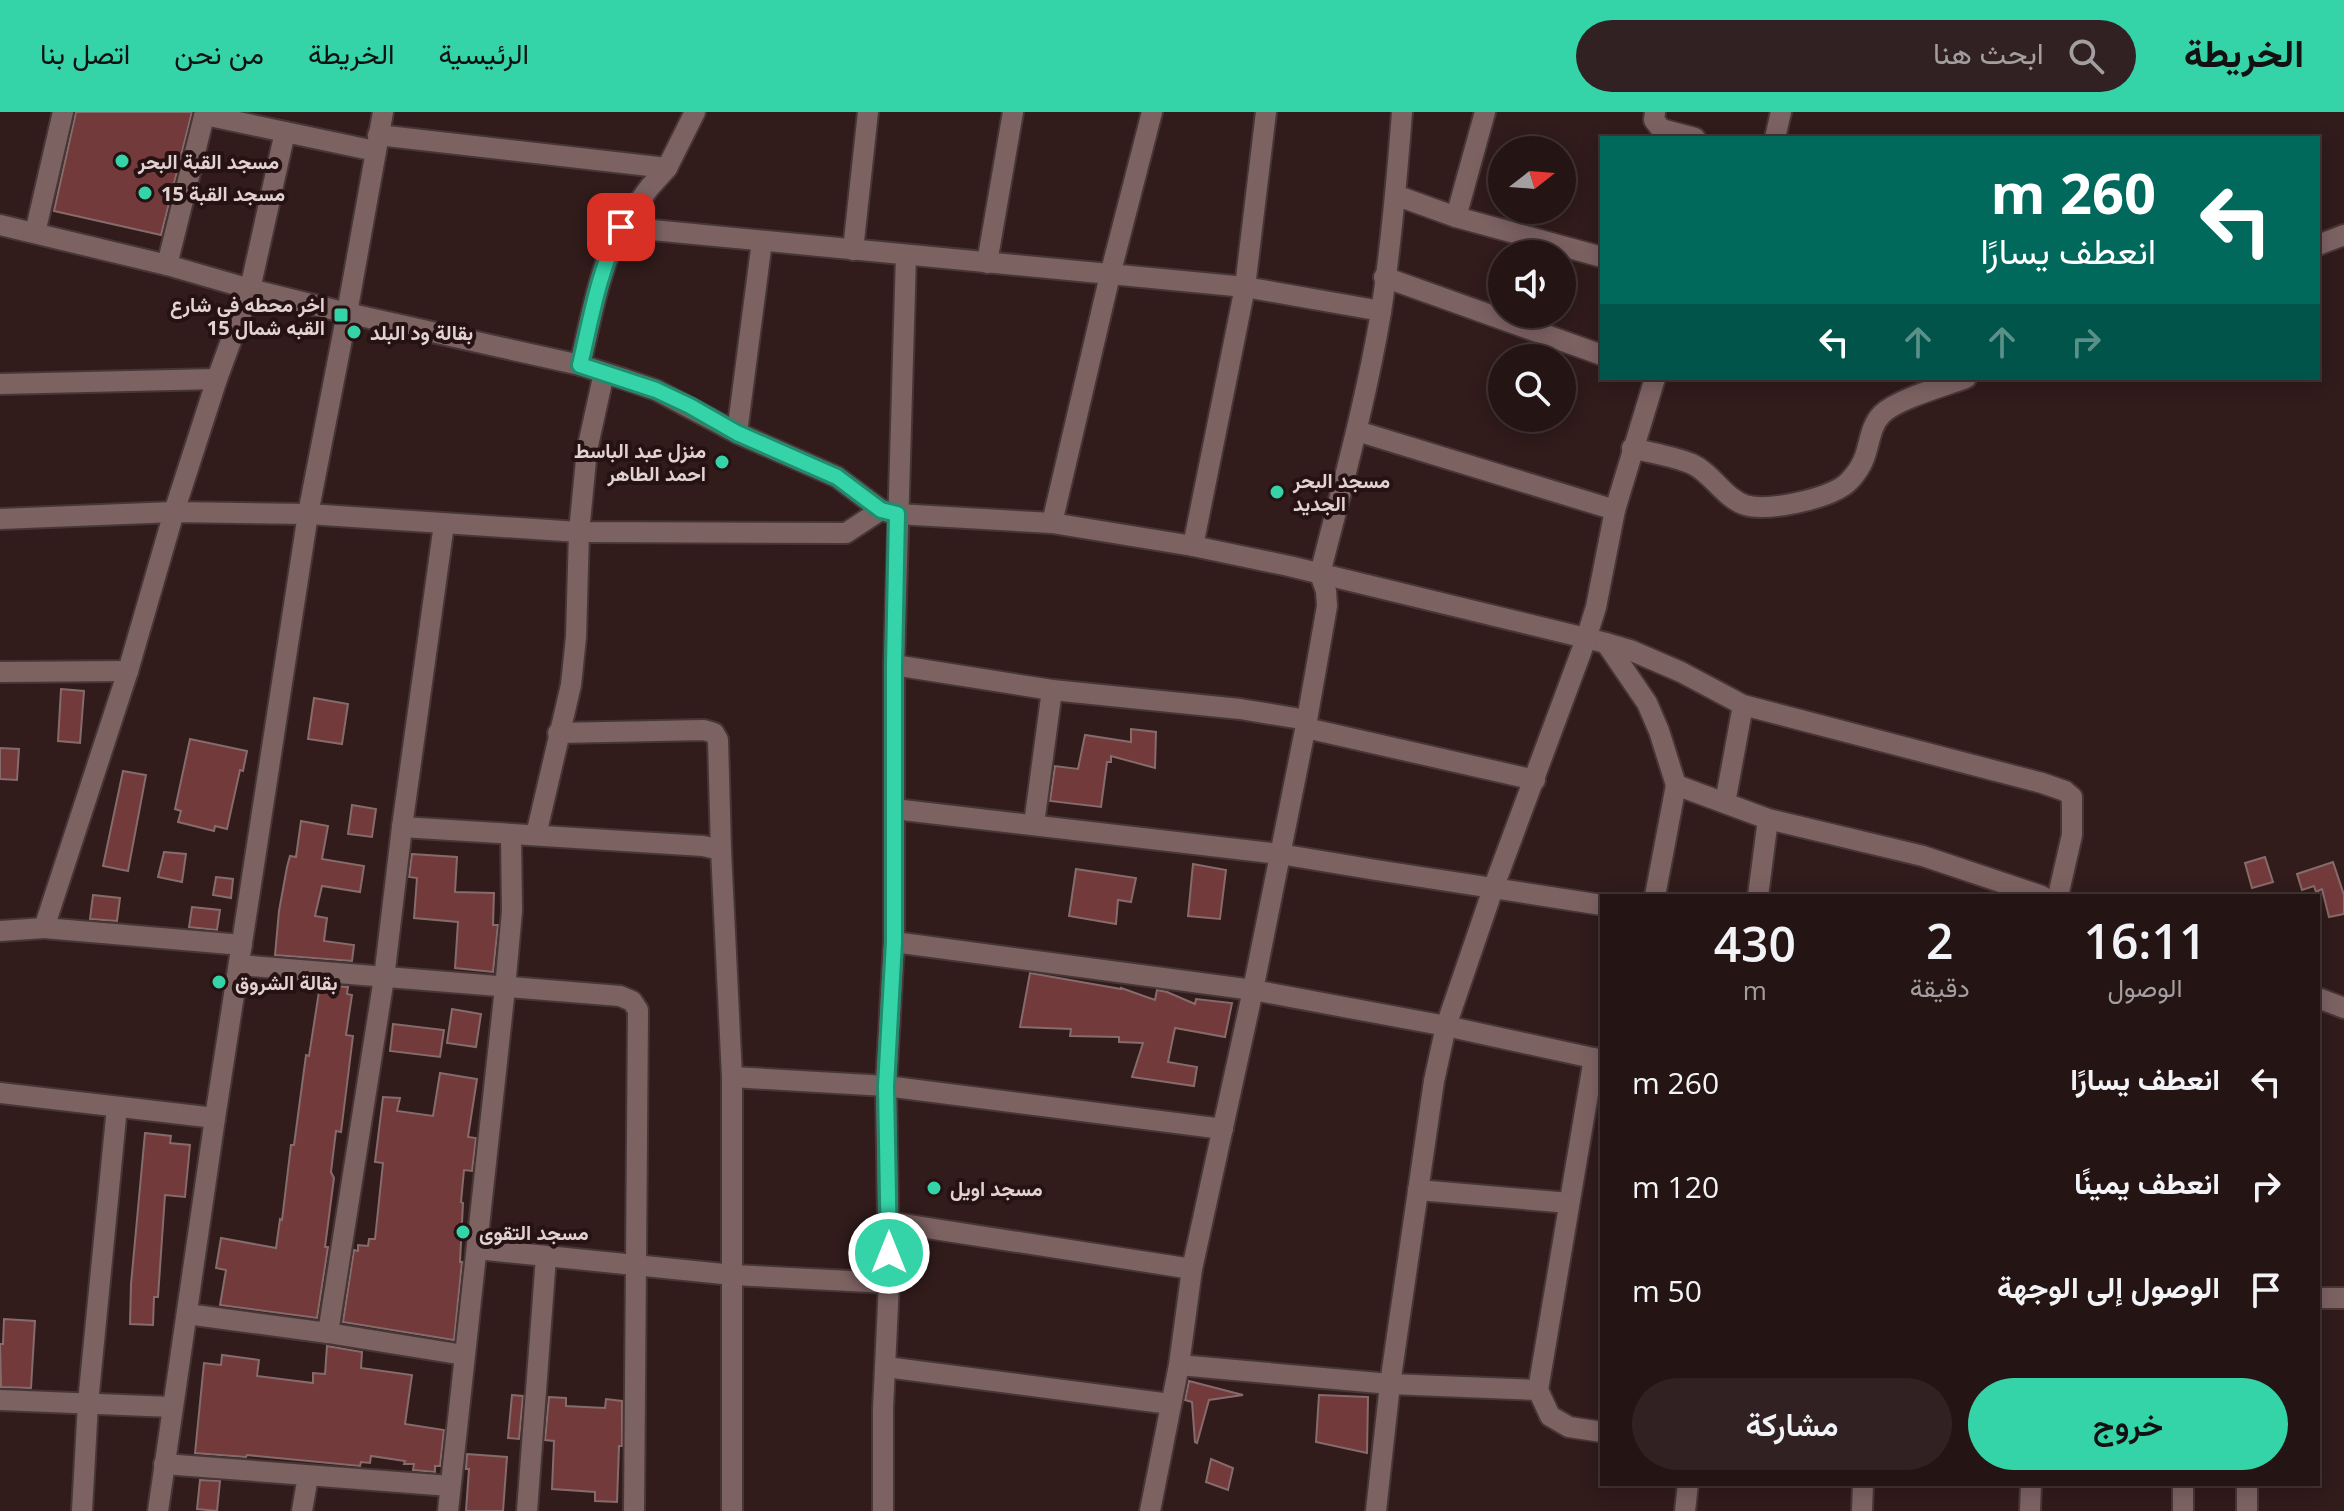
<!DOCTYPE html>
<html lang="ar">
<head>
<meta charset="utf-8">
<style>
  :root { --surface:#251414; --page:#312122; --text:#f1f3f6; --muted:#a39ea0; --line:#423334; --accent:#34d4a8 }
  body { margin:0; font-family:"Open Sans",Vazirmatn,sans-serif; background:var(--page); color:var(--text); direction:rtl; height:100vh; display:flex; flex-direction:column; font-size:30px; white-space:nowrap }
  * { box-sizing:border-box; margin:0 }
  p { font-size:26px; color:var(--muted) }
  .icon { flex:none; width:44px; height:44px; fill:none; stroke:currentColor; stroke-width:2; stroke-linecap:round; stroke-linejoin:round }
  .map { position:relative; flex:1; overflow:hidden; direction:ltr }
  .drawer { position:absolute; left:1600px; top:782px; width:720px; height:592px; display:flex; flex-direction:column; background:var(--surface); border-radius:0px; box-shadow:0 4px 20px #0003,0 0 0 2px var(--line); direction:rtl }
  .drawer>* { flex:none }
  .hud { position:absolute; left:1600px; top:24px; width:720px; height:244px; border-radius:0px; box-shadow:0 4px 20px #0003,0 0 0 2px var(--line); direction:rtl; background:#00695c; color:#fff; overflow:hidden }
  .needle { width:52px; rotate:73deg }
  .buttons { position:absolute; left:1488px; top:24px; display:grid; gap:16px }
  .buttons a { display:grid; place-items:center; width:88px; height:88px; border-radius:50%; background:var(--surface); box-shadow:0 4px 20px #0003,0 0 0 2px var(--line); font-size:40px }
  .pin { position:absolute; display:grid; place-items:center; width:68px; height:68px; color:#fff; margin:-34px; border-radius:16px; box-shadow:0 4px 12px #0006 }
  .me { position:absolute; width:88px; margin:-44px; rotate:0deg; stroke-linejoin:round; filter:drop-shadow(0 0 6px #0008) }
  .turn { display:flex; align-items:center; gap:28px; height:168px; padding:0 32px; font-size:36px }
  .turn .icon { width:104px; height:104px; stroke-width:2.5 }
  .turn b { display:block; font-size:56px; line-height:68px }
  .lanes { display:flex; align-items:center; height:76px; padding:0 32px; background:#0003; justify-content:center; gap:40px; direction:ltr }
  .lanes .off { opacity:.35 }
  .eta { display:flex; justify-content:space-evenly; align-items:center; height:136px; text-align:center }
  .eta b { font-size:48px; font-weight:600; line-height:56px }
  .button { display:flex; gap:16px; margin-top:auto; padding:16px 32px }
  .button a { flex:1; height:92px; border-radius:48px; background:var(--accent); color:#111; font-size:32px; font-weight:600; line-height:92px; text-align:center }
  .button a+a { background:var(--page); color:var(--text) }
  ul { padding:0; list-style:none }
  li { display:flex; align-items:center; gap:24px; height:104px; padding:0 32px }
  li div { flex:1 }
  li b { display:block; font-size:30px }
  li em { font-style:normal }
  header { display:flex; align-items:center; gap:48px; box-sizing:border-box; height:112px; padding:0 40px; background:var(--accent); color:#111 }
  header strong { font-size:38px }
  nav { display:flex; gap:44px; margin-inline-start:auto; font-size:28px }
  .search { width:560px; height:72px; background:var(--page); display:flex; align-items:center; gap:20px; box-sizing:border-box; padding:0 28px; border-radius:44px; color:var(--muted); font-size:30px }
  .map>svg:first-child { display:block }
  .building { fill:#733a3c; stroke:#866b6b; stroke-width:2 }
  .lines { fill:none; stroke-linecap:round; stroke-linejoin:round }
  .minor-casing { stroke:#483637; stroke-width:24 }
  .minor { stroke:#7d6262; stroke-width:20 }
  .route-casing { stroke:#228a6d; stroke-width:20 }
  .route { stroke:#34d4a8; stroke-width:14 }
  .poi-dot { fill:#34d4a8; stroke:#261212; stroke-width:3 }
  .labels { text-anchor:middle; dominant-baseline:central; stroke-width:8; stroke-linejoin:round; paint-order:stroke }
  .poi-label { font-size:20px; font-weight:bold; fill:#e2d2d2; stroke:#261212; text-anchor:start }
</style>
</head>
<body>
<header>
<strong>الخريطة</strong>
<div class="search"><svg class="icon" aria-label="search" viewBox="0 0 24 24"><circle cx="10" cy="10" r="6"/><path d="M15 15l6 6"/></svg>ابحث هنا</div>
<nav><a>الرئيسية</a><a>الخريطة</a><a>من نحن</a><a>اتصل بنا</a></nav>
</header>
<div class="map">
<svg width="2344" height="1399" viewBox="0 0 2344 1399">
  <rect width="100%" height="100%" fill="#311b1b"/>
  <g class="building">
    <path d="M76,0H192L161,123L54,99Z"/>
    <path d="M61,577L84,579L80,631L58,629Z"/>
    <path d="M314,586L348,592L342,632L308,627Z"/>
    <path d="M1131,617L1156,620L1155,656L1111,644V650H1107L1101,695L1050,689L1055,654L1078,657L1085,623L1131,630Z"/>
    <path d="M190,627L247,639L243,659L240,658L227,717L215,714L214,719L178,710L181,699L175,697Z"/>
    <path d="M0,636L19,637L17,668L0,667Z"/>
    <path d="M123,659L146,663L128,759L103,754Z"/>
    <path d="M352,693L376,697L372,725L348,722Z"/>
    <path d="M301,709L328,714L322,747L364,754L360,780L322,774L315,804L327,806L324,829L354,833L352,849L275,843L279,799L287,755L290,744L296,745Z"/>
    <path d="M164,740L186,742L182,770L158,765Z"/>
    <path d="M412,742L457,745L455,780L494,781L493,813H498L493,860L455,856L458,810L414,806L417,766L409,765Z"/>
    <path d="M2265,745L2273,770L2252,776L2245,751Z"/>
    <path d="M2333,750L2344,783V802L2329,805L2322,777L2316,780L2314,774L2302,778L2297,762Z"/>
    <path d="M1193,752L1226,758L1220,807L1188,804Z"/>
    <path d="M1076,757L1136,766L1131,790L1118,788L1116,812L1069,804Z"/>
    <path d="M216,765L233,767L231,786L213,783Z"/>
    <path d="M93,783L120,786L117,809L90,807Z"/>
    <path d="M192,795L220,798L217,818L189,815Z"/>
    <path d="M1030,861L1121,877V876L1155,888L1157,878L1167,880L1195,892L1196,887L1232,891L1225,925L1175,916L1168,950L1197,955L1194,974L1132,965L1143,931L1119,930V925L1070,924L1071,917L1020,915Z"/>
    <path d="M320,873L348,875L347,882L352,883L346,923L353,924L341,1020L336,1019L331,1060L334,1066L325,1135H328L317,1206L220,1193L226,1158L216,1156L221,1126L276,1136L280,1107L282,1108L291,1033H294L306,943L309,944Z"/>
    <path d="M452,897L481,902L476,935L447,931Z"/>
    <path d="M393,912L444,918L440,945L390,939Z"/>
    <path d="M440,961L477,967L468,1025L476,1026L472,1059L464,1058L461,1090L463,1091L460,1150H462L454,1228L343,1210L354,1138L358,1139V1133L368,1134L369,1127H375L383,1051L375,1050L383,985L400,986L397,999L433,1004Z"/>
    <path d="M145,1021L171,1024L170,1031L190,1033L185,1085L165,1083L158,1185H154L153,1213L130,1212L131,1172Z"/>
    <path d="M4,1207L35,1209L31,1276L1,1275L0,1232H3Z"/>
    <path d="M327,1234L362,1240L361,1256L412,1263L405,1312L444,1318L440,1354H435V1360L413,1358L414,1352H404L405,1349L371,1344L370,1351L361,1350L360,1354L247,1343L246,1345L195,1341L204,1251L221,1253L222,1243L259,1248L257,1264L313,1271V1261L325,1262Z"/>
    <path d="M1189,1269L1243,1283L1209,1288L1197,1331L1195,1330L1192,1290L1185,1288Z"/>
    <path d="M512,1283L523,1284L519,1327L508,1326Z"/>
    <path d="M1319,1283L1368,1285L1367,1341L1316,1330Z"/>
    <path d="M549,1285L566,1286V1294L605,1296L606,1287L622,1289V1334H619L617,1390L595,1389V1380L552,1377L554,1329L545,1328Z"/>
    <path d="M467,1342L507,1345L503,1399H466L469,1357H466Z"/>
    <path d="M1211,1347L1233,1356L1228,1378L1206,1370Z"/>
    <path d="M200,1368L220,1369L217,1399L197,1397Z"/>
  </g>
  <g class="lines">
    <g class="minor-casing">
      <g id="minor">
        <path d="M1655,0L1654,8L1661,17L1695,26"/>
        <path d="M205,3L375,39"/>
        <path d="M378,23L667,56"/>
        <path d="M1775,26L1781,0"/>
        <path d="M1395,83L1456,105L1485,0"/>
        <path d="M1456,105L1602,145"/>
        <path d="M0,113L167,153L250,177L347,201L580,253L624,267L656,278L737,321L837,365L881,398L897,402L1052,411L1193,434L1289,454L1606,531L1630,538L1681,560L1743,593L2042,671L2065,679L2072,685V723L2058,784"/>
        <path d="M621,115L649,76L667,56L695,0"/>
        <path d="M35,121L63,0"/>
        <path d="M2318,133L2344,123"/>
        <path d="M853,138L868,0"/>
        <path d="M987,151L1013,0"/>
        <path d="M167,153L205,0"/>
        <path d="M1384,165L1602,243"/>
        <path d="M580,253C591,206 599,158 621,115L1245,175L1381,199"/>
        <path d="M0,272L217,267"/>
        <path d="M1357,319L1615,398"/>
        <path d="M737,321L762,129"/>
        <path d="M1632,336C1651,341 1674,344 1692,352C1712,361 1724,386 1745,393C1768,400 1827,387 1846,372C1851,368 1858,359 1861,353C1870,338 1868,316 1882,302C1897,287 1945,274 1966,266"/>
        <path d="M0,407L174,400L308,402L579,420L846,421L881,398"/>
        <path d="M1052,411L1110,163L1152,0"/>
        <path d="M1193,434L1245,175L1266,0"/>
        <path d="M1606,531L1647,591L1659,619L1676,673L1768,707L1923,744L2042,784"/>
        <path d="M894,553L1052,578L1240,597L1307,608"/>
        <path d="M0,560L128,559"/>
        <path d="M1306,616L1535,668"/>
        <path d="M558,621L704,618L714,621L718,628L721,738"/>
        <path d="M1725,691L1743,593"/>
        <path d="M894,697L1280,742L1376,758L1602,793"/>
        <path d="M1034,712L1052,578"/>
        <path d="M402,715L703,734L721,738L732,965V1399"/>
        <path d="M536,723L571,573L576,525L579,420L587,338L604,261"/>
        <path d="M1655,784L1676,673"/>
        <path d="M1758,784L1768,707"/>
        <path d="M44,816L242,833"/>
        <path d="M0,819L44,816L128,559L174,400L217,267L250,177L285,20"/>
        <path d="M894,830L1253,878L1446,914L1602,948"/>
        <path d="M239,853L620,884L632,889L638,898L634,1399"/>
        <path d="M2318,886L2344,896"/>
        <path d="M1594,946L1538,1278L1550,1304L1569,1315L1602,1320"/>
        <path d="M732,965L886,974L1223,1017"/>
        <path d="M0,981L215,1006"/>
        <path d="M1418,1078L1569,1091"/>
        <path d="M889,1110L1192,1157"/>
        <path d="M477,1137L733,1163L889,1171"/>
        <path d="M2318,1186H2344"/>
        <path d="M187,1202L328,1221L464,1243"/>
        <path d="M328,1221L384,866L402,715L444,412"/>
        <path d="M1179,1253L1390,1272L1538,1278"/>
        <path d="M886,1255L1170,1292"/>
        <path d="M0,1288L172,1295"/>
        <path d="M164,1352L450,1374"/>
        <path d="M82,1399L88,1291L117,995"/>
        <path d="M158,1399L215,1006L308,402L347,201L383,0"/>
        <path d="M302,1399L308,1364"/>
        <path d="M448,1399L505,876L512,799L511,723"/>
        <path d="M527,1399L546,1145"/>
        <path d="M883,1399V1297L889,1171L886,974L894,830V553L906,143"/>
        <path d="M1150,1399L1179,1253L1192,1157L1253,878L1307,608L1327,494L1326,479L1320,462C1342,375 1366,289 1381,200C1391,134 1397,67 1402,0"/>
        <path d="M1376,1399L1390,1272L1434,969L1446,914L1493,777L1586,527L1596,495L1615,398L1655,266"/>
        <path d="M1685,1399L1688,1372"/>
        <path d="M1862,1399L1863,1372"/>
        <path d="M2030,1399L2031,1372"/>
        <path d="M2183,1399V1372"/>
        <path d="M2247,1399V1372"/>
      </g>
    </g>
    <use href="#minor" class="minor"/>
  </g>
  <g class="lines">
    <g class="route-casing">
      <path id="route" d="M621,115C599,158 591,206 580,253L656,278L690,294L737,321L837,365L881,398L897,402L894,553V830L886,974L889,1141"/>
    </g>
    <use href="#route" class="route"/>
  </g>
  <g class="poi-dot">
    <circle cx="122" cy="49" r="8"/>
    <circle cx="145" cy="81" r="8"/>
    <rect x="333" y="195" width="16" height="16" rx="4"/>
    <circle cx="354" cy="220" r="8"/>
    <circle cx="722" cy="350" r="8"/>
    <circle cx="1277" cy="380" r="8"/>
    <circle cx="219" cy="870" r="8"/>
    <circle cx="934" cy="1076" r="8"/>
    <circle cx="463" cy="1120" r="8"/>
  </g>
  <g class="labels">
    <g class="poi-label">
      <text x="138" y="49">مسجد القبة البحر</text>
      <text x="161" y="81">مسجد القبة 15</text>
      <text x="325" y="192" text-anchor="end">اخر محطه في شارع<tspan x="325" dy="23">15 القبه شمال</tspan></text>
      <text x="370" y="220">بقالة ود البلد</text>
      <text x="706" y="338" text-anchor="end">منزل عبد الباسط<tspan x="706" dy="23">احمد الطاهر</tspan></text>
      <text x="1293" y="368">مسجد البحر<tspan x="1293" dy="23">الجديد</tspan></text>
      <text x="235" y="870">بقالة الشروق</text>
      <text x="950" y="1076">مسجد اويل</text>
      <text x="479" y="1120">مسجد التقوى</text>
    </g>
  </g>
</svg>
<div class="buttons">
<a><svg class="needle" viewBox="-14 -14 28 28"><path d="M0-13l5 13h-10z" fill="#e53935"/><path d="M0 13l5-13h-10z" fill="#a39ea0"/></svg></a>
<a><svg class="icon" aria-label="sound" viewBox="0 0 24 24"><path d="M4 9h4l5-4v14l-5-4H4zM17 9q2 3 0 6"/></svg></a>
<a><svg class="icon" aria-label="search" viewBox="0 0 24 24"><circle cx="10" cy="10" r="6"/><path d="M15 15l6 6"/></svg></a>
</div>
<div class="pin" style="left:621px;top:115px;background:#d93025"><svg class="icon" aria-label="arrive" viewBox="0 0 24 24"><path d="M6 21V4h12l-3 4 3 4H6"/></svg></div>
<svg class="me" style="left:889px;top:1141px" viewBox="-20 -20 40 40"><circle r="17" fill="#34d4a8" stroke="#fff" stroke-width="3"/><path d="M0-11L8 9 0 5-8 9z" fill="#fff"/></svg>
<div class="hud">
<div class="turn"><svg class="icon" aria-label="left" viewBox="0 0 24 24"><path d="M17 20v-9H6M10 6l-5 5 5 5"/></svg><div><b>260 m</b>انعطف يسارًا</div></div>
<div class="lanes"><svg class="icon" aria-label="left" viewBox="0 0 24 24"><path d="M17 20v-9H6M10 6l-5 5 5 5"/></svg><svg class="icon off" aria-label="ahead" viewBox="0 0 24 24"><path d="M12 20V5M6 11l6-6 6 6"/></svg><svg class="icon off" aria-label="ahead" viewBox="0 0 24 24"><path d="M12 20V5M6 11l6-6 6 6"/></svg><svg class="icon off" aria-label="right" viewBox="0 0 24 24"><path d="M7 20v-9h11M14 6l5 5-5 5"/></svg></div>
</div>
<section class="drawer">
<div class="eta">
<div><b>16:11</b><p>الوصول</p></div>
<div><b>2</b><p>دقيقة</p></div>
<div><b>430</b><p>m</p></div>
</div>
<ul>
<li><svg class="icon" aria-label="left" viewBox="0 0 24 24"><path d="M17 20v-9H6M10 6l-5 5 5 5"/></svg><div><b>انعطف يسارًا</b></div><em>260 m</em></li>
<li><svg class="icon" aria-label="right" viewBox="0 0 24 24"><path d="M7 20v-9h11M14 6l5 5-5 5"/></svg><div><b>انعطف يمينًا</b></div><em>120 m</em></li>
<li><svg class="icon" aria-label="arrive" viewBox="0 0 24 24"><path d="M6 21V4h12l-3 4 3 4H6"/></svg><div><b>الوصول إلى الوجهة</b></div><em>50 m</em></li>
</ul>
<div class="button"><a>خروج</a><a>مشاركة</a></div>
</section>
</div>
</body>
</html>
